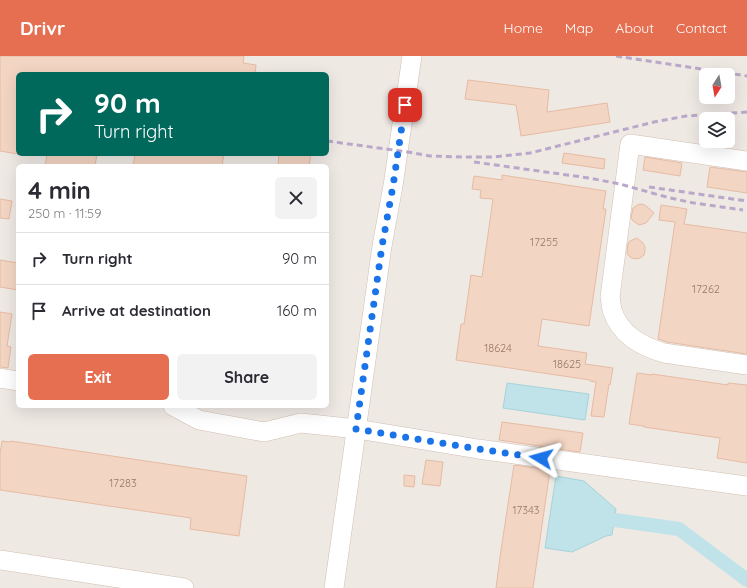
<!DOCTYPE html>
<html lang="en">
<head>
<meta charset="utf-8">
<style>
  :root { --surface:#fff; --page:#f2f2f3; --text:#2b2b33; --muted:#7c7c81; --line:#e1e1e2; --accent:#e76f51 }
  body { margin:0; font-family:Quicksand,sans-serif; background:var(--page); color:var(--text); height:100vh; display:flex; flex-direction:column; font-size:15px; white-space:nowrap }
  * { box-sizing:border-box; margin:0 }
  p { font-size:13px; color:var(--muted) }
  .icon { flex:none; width:22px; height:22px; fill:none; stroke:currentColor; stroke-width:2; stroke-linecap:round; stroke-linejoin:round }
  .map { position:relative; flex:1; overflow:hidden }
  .side { position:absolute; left:16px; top:108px; width:313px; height:244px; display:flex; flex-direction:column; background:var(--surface); border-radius:6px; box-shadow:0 4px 16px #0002 }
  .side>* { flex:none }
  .guide { position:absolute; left:16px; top:16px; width:313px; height:84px; border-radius:6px; box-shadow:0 4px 16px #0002; background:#00695c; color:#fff; overflow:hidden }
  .needle { width:26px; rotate:191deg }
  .tools { position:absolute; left:699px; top:12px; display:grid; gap:8px }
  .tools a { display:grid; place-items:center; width:36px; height:36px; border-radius:6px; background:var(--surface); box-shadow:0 4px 16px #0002; font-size:20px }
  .pin { position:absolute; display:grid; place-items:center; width:34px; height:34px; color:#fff; margin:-17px; border-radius:8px; box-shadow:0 2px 6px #0006 }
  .me { position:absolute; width:44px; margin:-22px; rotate:278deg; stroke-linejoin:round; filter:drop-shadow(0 0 3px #0008) }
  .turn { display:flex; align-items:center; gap:14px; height:84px; padding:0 12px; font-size:18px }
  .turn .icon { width:52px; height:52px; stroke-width:2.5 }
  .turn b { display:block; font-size:28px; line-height:34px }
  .round { display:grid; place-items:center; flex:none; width:42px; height:42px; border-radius:6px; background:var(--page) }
  .headline { display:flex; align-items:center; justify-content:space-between; height:68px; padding:0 12px }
  h1 { font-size:24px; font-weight:700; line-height:30px }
  .action { display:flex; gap:8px; margin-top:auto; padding:8px 12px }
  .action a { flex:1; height:46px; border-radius:6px; background:var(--accent); color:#fff; font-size:16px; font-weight:700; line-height:46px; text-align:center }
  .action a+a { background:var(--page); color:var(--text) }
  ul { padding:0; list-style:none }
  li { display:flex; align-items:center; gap:12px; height:52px; padding:0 12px; border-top:1px solid var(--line) }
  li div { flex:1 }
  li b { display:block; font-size:15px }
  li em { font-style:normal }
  header { display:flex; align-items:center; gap:24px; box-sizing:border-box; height:56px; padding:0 20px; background:var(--accent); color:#fff }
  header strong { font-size:19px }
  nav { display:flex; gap:22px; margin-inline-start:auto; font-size:14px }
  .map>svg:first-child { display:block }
  .industrial { fill:#efe9e4; fill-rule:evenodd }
  .water { fill:#bfe3e8; stroke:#a5d3da }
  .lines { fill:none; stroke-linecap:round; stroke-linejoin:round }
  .canal { stroke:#bfe3e8; stroke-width:14 }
  .building { fill:#f3d5c3; stroke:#e6bba3 }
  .minor-casing { stroke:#d1beb0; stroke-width:20 }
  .minor { stroke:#fff; stroke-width:19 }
  .rail { stroke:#b9a8c9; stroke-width:3; stroke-dasharray:6 4; stroke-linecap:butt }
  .route { stroke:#1a73e8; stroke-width:7; stroke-dasharray:0 12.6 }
  .labels { text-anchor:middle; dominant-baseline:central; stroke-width:4; stroke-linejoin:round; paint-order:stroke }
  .number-label { font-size:11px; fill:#987a6a }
</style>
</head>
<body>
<header>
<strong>Drivr</strong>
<nav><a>Home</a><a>Map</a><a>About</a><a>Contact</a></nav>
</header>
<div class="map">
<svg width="747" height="532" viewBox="0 0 747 532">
  <rect width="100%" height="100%" fill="#fdf6ec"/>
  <path class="industrial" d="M0,0H747V532H0ZM18,18H327V98H18ZM706,19H728V41H706ZM706,63H728V85H706ZM18,110H327V350H18Z"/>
  <g class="water">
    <path d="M507,327L589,338L585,364L503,352Z"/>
    <path d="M556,420L584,425L616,453L612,479L606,480L572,496L545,492Z"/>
  </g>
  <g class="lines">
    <path class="canal" d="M615,464L679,473L747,524"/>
  </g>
  <g class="building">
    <path d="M0,0H244L243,7L256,9L255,18H18V98L0,95Z"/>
    <path d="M468,24L549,34L547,56L607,47L610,66L521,80L516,49L465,43Z"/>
    <path d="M564,97L605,103L604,113L562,107Z"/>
    <path d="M47,98H97L95,110H45Z"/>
    <path d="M135,98H224L222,110H133Z"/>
    <path d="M279,98H311L309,110H278Z"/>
    <path d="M645,101L682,107L680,120L643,114Z"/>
    <path d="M710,111L747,116V137L707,131Z"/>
    <path d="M502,119L606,135L603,153H606L589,270L542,263L538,290L587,297L585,308L613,312L610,329L609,328L604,361L591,360L596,326L590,325V324L456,304L461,268H464L471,219L482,221L493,143L480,142L481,134L472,133L474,120L502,124Z"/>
    <path d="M0,143L12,145L9,163L0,162Z"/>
    <path d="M640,148L645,149L654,157L646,167L639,169L633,165L631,162L633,152L636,150Z"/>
    <path d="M661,149L687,153L684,168L747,177V298L667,286L658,283L675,166L659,164Z"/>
    <path d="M637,182L643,187L645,191V195L644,199L640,202L636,203L632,202L629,200L627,197L628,187L630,185Z"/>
    <path d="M0,204L18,207V234L0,231Z"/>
    <path d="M0,256L12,258L7,290L11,291L8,312L0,311Z"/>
    <path d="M637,317L652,319V318L728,329V327L747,329V407L717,402L720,382L644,371V370L629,368Z"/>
    <path d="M502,366L583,377L580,396L499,384Z"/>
    <path d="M2,385L11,386V385L247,420L239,480L190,473L191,462L0,434V398Z"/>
    <path d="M426,404L443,406L440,430L422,428Z"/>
    <path d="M514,409L550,414L533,532H496L501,494Z"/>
    <path d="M404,419L415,420L414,431L404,430Z"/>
  </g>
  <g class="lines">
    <g class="minor-casing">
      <g id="minor">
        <path d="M747,105L630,88L610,241C611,245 611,250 612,254C620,279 641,290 664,297L747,309"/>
        <path d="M0,322L18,325"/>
        <path d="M173,350L199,364L264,376L301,367L357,373L478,393L747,430"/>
        <path d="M0,504L184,532"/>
        <path d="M334,532L382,190L393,130L412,0"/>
      </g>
    </g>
    <use href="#minor" class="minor"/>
    <g class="rail">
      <path d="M616,0L747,20"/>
      <path d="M327,85L408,96L430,100L464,101H493L530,97L654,66L686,60L747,56"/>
      <path d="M474,106L589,122L620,128L670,142L694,147L743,154"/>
      <path d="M649,131L747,145"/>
    </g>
  </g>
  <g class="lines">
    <path class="route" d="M405,49L393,130L382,190L356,373L478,393L541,402"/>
  </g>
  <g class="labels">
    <g class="number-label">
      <text x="544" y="186">17255</text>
      <text x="706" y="233">17262</text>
      <text x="498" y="292">18624</text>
      <text x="567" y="308">18625</text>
      <text x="123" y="427">17283</text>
      <text x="526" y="454">17343</text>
    </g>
  </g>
</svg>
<div class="tools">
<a><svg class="needle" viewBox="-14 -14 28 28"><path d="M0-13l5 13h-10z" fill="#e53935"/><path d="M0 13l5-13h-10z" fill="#7c7c81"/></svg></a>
<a><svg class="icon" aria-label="layers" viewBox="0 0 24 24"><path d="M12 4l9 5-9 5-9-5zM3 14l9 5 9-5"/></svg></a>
</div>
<div class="pin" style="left:405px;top:49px;background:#d93025"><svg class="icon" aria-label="arrive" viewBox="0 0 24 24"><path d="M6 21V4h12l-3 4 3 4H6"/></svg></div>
<svg class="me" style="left:541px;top:402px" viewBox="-20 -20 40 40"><path d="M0-17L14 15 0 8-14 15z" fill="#1a73e8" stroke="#fff" stroke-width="4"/></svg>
<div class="guide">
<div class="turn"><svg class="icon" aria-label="right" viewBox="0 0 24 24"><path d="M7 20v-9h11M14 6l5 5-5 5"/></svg><div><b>90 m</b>Turn right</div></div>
</div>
<section class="side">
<div class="headline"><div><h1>4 min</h1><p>250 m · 11:59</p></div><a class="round"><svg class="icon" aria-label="close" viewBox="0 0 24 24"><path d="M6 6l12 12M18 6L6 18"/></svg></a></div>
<ul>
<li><svg class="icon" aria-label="right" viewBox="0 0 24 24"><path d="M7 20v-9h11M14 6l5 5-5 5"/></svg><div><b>Turn right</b></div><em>90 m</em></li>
<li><svg class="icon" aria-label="arrive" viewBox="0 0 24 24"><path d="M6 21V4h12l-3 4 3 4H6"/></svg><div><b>Arrive at destination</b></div><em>160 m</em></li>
</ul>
<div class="action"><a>Exit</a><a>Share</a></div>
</section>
</div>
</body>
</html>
